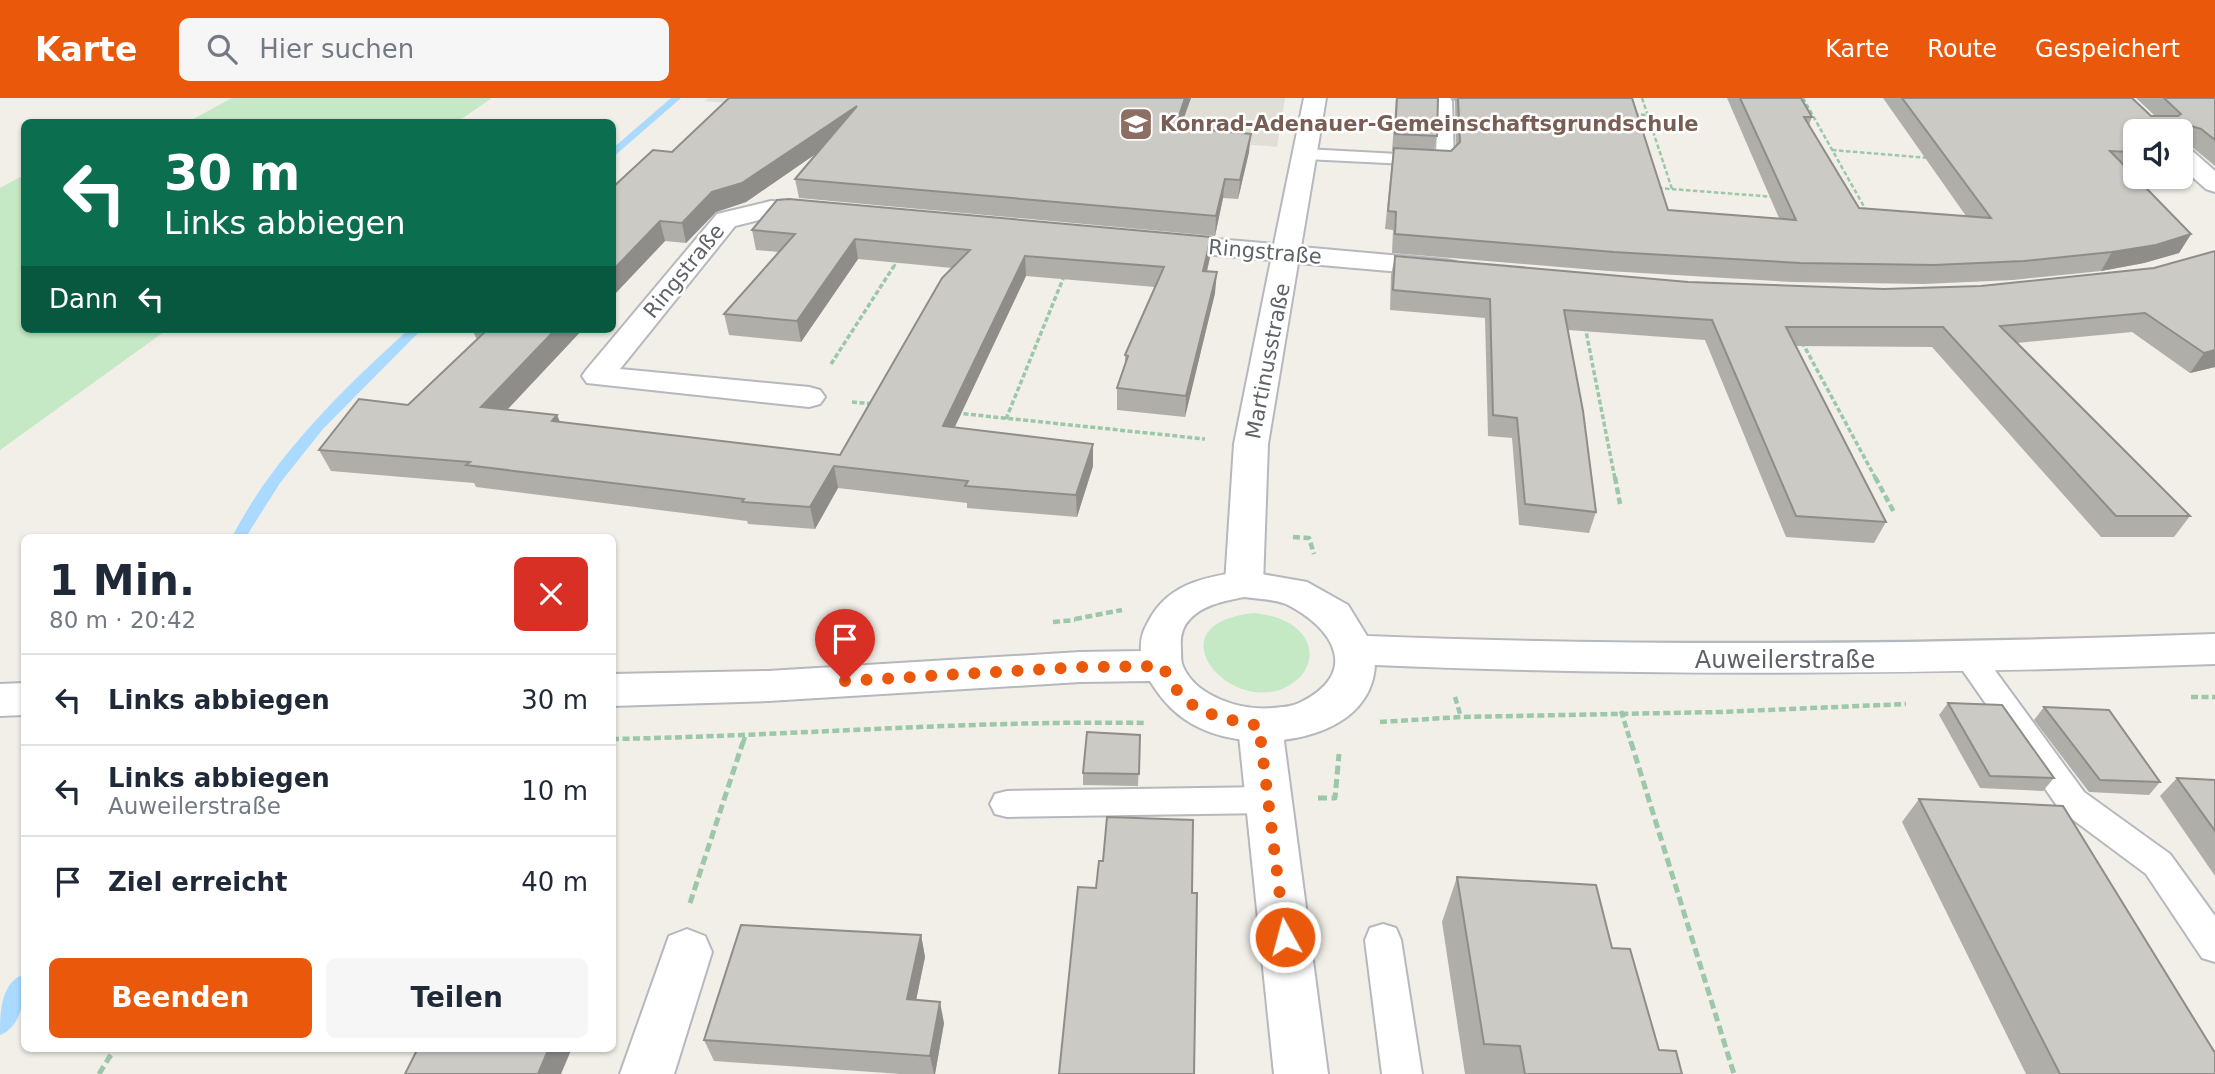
<!DOCTYPE html>
<html lang="de">
<head>
<meta charset="utf-8">
<style>
  :root { --surface:#fff; --page:#f6f6f7; --text:#1f2937; --muted:#747a83; --line:#e0e1e3; --accent:#ea580c }
  body { margin:0; font-family:"DejaVu Sans",sans-serif; background:var(--page); color:var(--text); height:100vh; display:flex; flex-direction:column; font-size:26px; white-space:nowrap }
  * { box-sizing:border-box; margin:0 }
  p { font-size:23px; color:var(--muted) }
  .icon { flex:none; width:38px; height:38px; fill:none; stroke:currentColor; stroke-width:2; stroke-linecap:round; stroke-linejoin:round }
  .map { position:relative; flex:1; overflow:hidden }
  .side { position:absolute; left:21px; top:436px; width:595px; height:518px; display:flex; flex-direction:column; background:var(--surface); border-radius:10px; box-shadow:0 2px 5px #0004 }
  .side>* { flex:none }
  .banner { position:absolute; left:21px; top:21px; width:595px; height:214px; border-radius:10px; box-shadow:0 2px 5px #0004; background:#0b6e4f; color:#fff; overflow:hidden }
  .controls { position:absolute; left:2123px; top:21px; display:grid; gap:14px }
  .controls a { display:grid; place-items:center; width:70px; height:70px; border-radius:10px; background:var(--surface); box-shadow:0 2px 5px #0004; font-size:35px }
  .pin { position:absolute; display:grid; place-items:center; width:60px; height:60px; color:#fff; margin:-72px -30px; border-radius:50% 50% 50% 0; rotate:-45deg; box-shadow:0 0 7px #0007 }
  .pin .icon { rotate:45deg }
  .me { position:absolute; width:77px; margin:-38px; rotate:353deg; stroke-linejoin:round; filter:drop-shadow(0 0 5px #0008) }
  .turn { display:flex; align-items:center; gap:24px; height:147px; padding:0 28px; font-size:32px }
  .turn .icon { width:91px; height:91px; stroke-width:2.5 }
  .turn b { display:block; font-size:49px; line-height:60px }
  .then { display:flex; align-items:center; height:66px; padding:0 28px; background:#0003; gap:14px; font-size:26px }
  .round { display:grid; place-items:center; flex:none; width:74px; height:74px; border-radius:10px; background:var(--page) }
  .summary { display:flex; align-items:center; justify-content:space-between; height:119px; padding:0 28px }
  h1 { font-size:42px; font-weight:600; line-height:52px }
  .action { display:flex; gap:14px; margin-top:auto; padding:14px 28px }
  .action a { flex:1; height:80px; border-radius:10px; background:var(--accent); color:#fff; font-size:28px; font-weight:600; line-height:80px; text-align:center }
  .action a+a { background:var(--page); color:var(--text) }
  ul { padding:0; list-style:none }
  li { display:flex; align-items:center; gap:21px; height:91px; padding:0 28px; border-top:2px solid var(--line) }
  li div { flex:1 }
  li b { display:block; font-size:26px }
  li em { font-style:normal }
  header { display:flex; align-items:center; gap:42px; box-sizing:border-box; height:98px; padding:0 35px; background:var(--accent); color:#fff }
  header strong { font-size:33px }
  nav { display:flex; gap:38px; margin-inline-start:auto; font-size:24px }
  .search { width:490px; height:63px; background:var(--page); display:flex; align-items:center; gap:18px; box-sizing:border-box; padding:0 24px; border-radius:10px; color:var(--muted); font-size:26px }
  .map>svg:first-child { display:block }
  .education { fill:#e1ded6 }
  .green { fill:#c5e8c5 }
  .lines { fill:none; stroke-linecap:round; stroke-linejoin:round }
  .stream { fill:#aadaff; fill-rule:evenodd }
  .service-casing { stroke:#b5b8bc; stroke-width:4 }
  .minor-casing { stroke:#b5b8bc; stroke-width:4 }
  .tertiary-casing { stroke:#b5b8bc; stroke-width:4 }
  .path-far3 { stroke:#9cc7a9; stroke-width:2.5; stroke-dasharray:4.5 2.5; stroke-linecap:butt }
  .path-far2 { stroke:#9cc7a9; stroke-width:3.5; stroke-dasharray:5 2.5; stroke-linecap:butt }
  .path-far1 { stroke:#9cc7a9; stroke-width:4.5; stroke-dasharray:7 3.5; stroke-linecap:butt }
  .path { stroke:#9cc7a9; stroke-width:5; stroke-dasharray:9 4.5; stroke-linecap:butt }
  .service { fill:#fff; fill-rule:evenodd }
  .minor { fill:#fff; fill-rule:evenodd }
  .tertiary { fill:#fff; fill-rule:evenodd }
  .wall { fill:#afaea9 }
  .shaded-wall { fill:#8f8d8a }
  .building { fill:#cccac5; stroke:#8f8d8a; stroke-width:2 }
  .route { stroke:#ea580c; stroke-width:12; stroke-dasharray:0 21.6 }
  .labels { text-anchor:middle; dominant-baseline:central; stroke-width:5; stroke-linejoin:round; paint-order:stroke }
  .far-education-label { font-size:21px; font-weight:bold; fill:#785e54; stroke:#fff; text-anchor:start }
  .far-street-label { font-size:21px; fill:#5f6368; stroke:#fff }
  .street-label { font-size:24px; fill:#5f6368; stroke:#fff }
</style>
</head>
<body>
<header>
<strong>Karte</strong>
<div class="search"><svg class="icon" aria-label="search" viewBox="0 0 24 24"><circle cx="10" cy="10" r="6"/><path d="M15 15l6 6"/></svg>Hier suchen</div>
<nav><a>Karte</a><a>Route</a><a>Gespeichert</a></nav>
</header>
<div class="map">
<svg width="2215" height="976" viewBox="0 0 2215 976">
  <rect width="100%" height="100%" fill="#f1efe8"/>
  <path class="education" d="M709,0H1285L1277,49L705,3Z"/>
  <g class="green">
    <path d="M232,0H492L457,24H188Z"/>
    <path d="M24,77V231H168L0,352V90Z"/>
    <path d="M1255,515C1266,517 1277,518 1287,524C1315,538 1318,570 1290,587C1232,622 1148,525 1255,515Z"/>
  </g>
  <g class="lines">
    <g class="stream">
      <path d="M671,0H681L612,60V51Z"/>
      <path d="M409,231H422L323,331L280,385L246,439H232C274,358 342,292 409,231Z"/>
      <path d="M24,876C26,897 22,929 0,937C0,916 0,885 24,876Z"/>
    </g>
    <g class="service-casing">
      <g id="service">
        <path d="M1438,0H1450L1452,3L1454,62L1448,68L1305,61L1296,56L1305,51L1436,58Z"/>
        <path d="M1969,549L1980,552L2084,694L2170,756L2215,818V864L2202,860L2146,776L2060,712L1954,560L1958,552Z"/>
        <path d="M1269,689L1281,693L1286,702L1281,711L1269,715L1007,719L995,716L990,706L995,696L1007,693Z"/>
        <path d="M1383,826L1396,830L1401,842L1422,976H1382L1365,842L1370,830Z"/>
      </g>
    </g>
    <g class="minor-casing">
      <g id="minor">
        <path d="M1304,0H1326L1301,149L1446,162L1456,164L1460,170L1456,176L1446,178L1298,165L1268,346L1263,486L1258,495L1244,499L1230,495L1225,486L1234,346L1271,162L1157,152L1147,150L1143,144L1147,138L1157,136L1274,146Z"/>
        <path d="M2180,48L2189,50L2215,73V94L2206,91L2180,68Z"/>
        <path d="M771,103L831,107L835,113L831,119L822,121L771,119L735,128L620,271L809,289L820,292L825,299L820,306L809,309L587,285L582,278L587,271L717,116Z"/>
        <path d="M1260,611L1275,616L1282,628L1328,976H1274L1238,628L1245,616Z"/>
        <path d="M687,831L705,838L712,854L674,976H620L669,838Z"/>
      </g>
    </g>
    <g class="tertiary-casing">
      <g id="tertiary">
        <path d="M1244,473L1307,484L1348,507L1367,538C1650,549 1932,546 2215,536V566C1935,576 1655,579 1375,567C1371,644 1255,657 1200,630C1177,619 1163,604 1150,583L1080,584L768,603L612,608V576L768,573L1080,554L1141,553C1140,538 1144,531 1152,517C1173,484 1208,479 1244,473ZM1244,499C1257,501 1274,501 1286,506C1336,531 1360,576 1299,605C1291,609 1282,609 1273,610C1242,613 1194,599 1182,566C1181,562 1181,555 1181,550C1180,539 1182,529 1190,521C1204,506 1226,503 1244,499Z"/>
        <path d="M24,585V617L0,618V586Z"/>
      </g>
    </g>
    <g class="path-far3">
      <path d="M1642,0L1672,91"/>
      <path d="M1803,0L1867,114"/>
      <path d="M1634,16L1647,17"/>
      <path d="M1832,52L1929,60"/>
      <path d="M1658,90L1775,99"/>
      <path d="M893,170L898,162"/>
    </g>
    <g class="path-far2">
      <path d="M1585,228L1615,381"/>
      <path d="M1802,244L1876,381"/>
      <path d="M831,266L894,168"/>
      <path d="M852,304L875,306"/>
      <path d="M956,315L1205,341"/>
      <path d="M1006,321L1065,176"/>
    </g>
    <g class="path-far1">
      <path d="M1615,379L1620,406"/>
      <path d="M1875,379L1895,416"/>
      <path d="M1293,439L1309,440L1314,456"/>
      <path d="M1075,521L1122,512"/>
      <path d="M1053,524L1075,522"/>
      <path d="M1455,599L1461,619"/>
      <path d="M2191,599H2215"/>
      <path d="M1621,613L1631,645"/>
      <path d="M1380,624L1461,619L1720,614L1906,606"/>
      <path d="M612,641C790,638 969,622 1147,625"/>
      <path d="M743,645L745,639"/>
    </g>
    <g class="path">
      <path d="M1631,644L1734,976"/>
      <path d="M1318,700H1335L1339,656"/>
      <path d="M690,805L743,644"/>
      <path d="M99,976L115,950"/>
    </g>
    <use href="#service" class="service"/>
    <use href="#minor" class="minor"/>
    <use href="#tertiary" class="tertiary"/>
  </g>
  <g class="wall">
    <path d="M875,0H1191L1182,24L1211,26V32L1249,54L1238,101L1223,100L1215,138L799,100L795,81L817,55L746,104L716,114L686,145L665,143L612,199V90L672,54Z"/>
    <path d="M1396,0H1438L1437,38L1434,52L1451,53L1456,48L1455,3L1452,0H1632L1668,112L1779,120L1727,0H1801L1812,19L1809,27L1859,110L1966,118L1883,0H2132L2151,18H2155L2136,0H2215V68L2191,48L2188,47L2180,60V33H2135V62H2127L2124,67L2191,136L2179,155L2144,165L2101,173L2013,182L1924,186L1792,184L1608,173L1392,155L1393,132L1385,131L1393,53H1392Z"/>
    <path d="M752,132L1211,139L1210,159L1207,174L1215,195L1185,319L1117,312V290L1125,267V257L1155,189L1026,178L954,329L1093,368L1077,419L967,410V405L838,390L815,431L748,426L747,423L476,389L474,385L331,373L319,352L408,307L477,242L472,231H583L507,312L557,317L560,324L840,357L952,170L858,161L801,244L729,237L724,216L779,154L756,152Z"/>
    <path d="M2215,153V269L2190,275L2132,234L2017,245L2190,418L2174,439H2101L1932,249L1796,248L1886,424L1874,445L1786,439L1705,242L1568,232L1596,414L1589,435L1519,427L1512,340L1488,338L1485,220L1390,212L1391,177L1395,158L1688,184L1884,191L1981,188L2154,170Z"/>
    <path d="M1948,605L2054,680L2043,693L1980,690L1939,617Z"/>
    <path d="M2044,609L2160,684L2149,697L2089,694L2034,622Z"/>
    <path d="M1140,637L1138,688L1083,687V675Z"/>
    <path d="M2177,680L2215,682V778L2160,698Z"/>
    <path d="M1919,701L2215,976H2026L1902,724Z"/>
    <path d="M1457,779L1612,850L1659,952L1682,976H1465L1442,824Z"/>
    <path d="M921,837L925,859L916,902L944,925L935,976H901L714,963L704,942Z"/>
  </g>
  <g class="shaded-wall">
    <path d="M1185,0H1191L1176,42L1177,24Z"/>
    <path d="M857,8L859,26L746,104L716,114L686,145L682,125L712,94Z"/>
    <path d="M1251,36L1249,54L1238,101L1240,82Z"/>
    <path d="M1225,81L1223,100L1215,138L1216,118Z"/>
    <path d="M660,123L665,143L612,199V173Z"/>
    <path d="M2191,136L2179,155L2144,165L2101,173L2112,154Z"/>
    <path d="M1211,139L1210,159L1202,193L1203,173Z"/>
    <path d="M855,141L858,161L801,244L797,223Z"/>
    <path d="M1025,158L1026,178L945,350L943,328Z"/>
    <path d="M1217,174L1215,195L1185,319L1186,298Z"/>
    <path d="M556,231H583L490,330L481,309Z"/>
    <path d="M2215,252V269L2190,275L2204,255Z"/>
    <path d="M557,317L565,338L552,323Z"/>
    <path d="M1093,346V368L1077,419L1076,397Z"/>
    <path d="M834,368L838,390L815,431L810,409Z"/>
    <path d="M921,837L925,859L912,922L907,901Z"/>
    <path d="M940,904L944,925L935,976H934L930,958Z"/>
    <path d="M549,950H572L561,976H538Z"/>
  </g>
  <g class="building">
    <path d="M729,0H1185L1177,24L1211,26L1209,32L1251,36L1240,82L1225,81L1216,118L795,81L857,8L742,85L712,94L682,125L660,123L612,173V90L653,52L672,54Z"/>
    <path d="M1397,0H1438L1437,38L1395,36Z"/>
    <path d="M1458,0H1632L1668,112L1796,122L1740,0H1801L1812,19H1804L1859,110L1991,120L1902,0H2132L2151,18H2178L2181,16L2164,0H2215V42L2201,31L2191,28L2188,31V48L2180,47V33H2135V44H2134L2131,54L2110,53L2191,136L2156,147L2112,154L2024,163L1934,167L1800,165L1614,154L1395,136L1396,114L1388,113L1394,50L1451,53L1460,44Z"/>
    <path d="M789,101L1211,139L1203,173L1217,174L1186,298L1117,290L1128,258L1125,257L1164,169L1025,158L943,328L1093,346L1076,397L965,388L968,383L834,368L810,409L742,404L744,401L466,367L470,364L319,352L359,301L408,307L488,231H556L481,309L557,317L552,323L840,357L942,180L970,152L855,141L797,223L724,216L795,136L752,132L777,102Z"/>
    <path d="M2215,153V252L2204,255L2145,215L2000,228L2190,418H2116L1943,229H1786L1886,424L1796,418L1712,222L1564,212L1583,313L1596,414L1525,406L1517,320L1493,317L1490,201L1393,192L1395,158L1688,184L1884,191L1981,188L2154,170Z"/>
    <path d="M1948,605L2002,607L2054,680L1990,678Z"/>
    <path d="M2044,609L2109,612L2160,684L2100,682Z"/>
    <path d="M1087,634L1140,637L1139,676L1083,675Z"/>
    <path d="M2177,680L2215,682V733Z"/>
    <path d="M1919,701L2063,708L2215,955V976H2060Z"/>
    <path d="M1107,719L1193,722L1192,795H1197L1194,976H1059L1078,789L1096,790L1099,763H1103Z"/>
    <path d="M1457,779L1596,787L1612,850L1630,851L1659,952L1676,953L1682,976H1525L1520,948L1484,946Z"/>
    <path d="M741,827L921,837L907,901L940,904L930,958L704,942Z"/>
    <path d="M418,950H549L538,976H405Z"/>
  </g>
  <g class="lines">
    <path class="route" d="M845,583L1080,569L1162,568C1168,577 1173,588 1180,596C1199,618 1233,622 1259,628L1285,839"/>
  </g>
  <defs>
    <g id="school-square" transform="scale(1.75)"><rect x="-9" y="-9" width="18" height="18" rx="4" fill="#8d6e63" stroke="#fff"/><path d="M0-5L7-2L0 1L-7-2ZM-4 1L0 2.5L4 1V4Q0 6-4 4Z" fill="#fff"/></g>
  </defs>
  <g fill-rule="evenodd">
    <use href="#school-square" x="1136" y="26"/>
  </g>
  <g class="labels">
    <g class="far-education-label">
      <text x="1160" y="26">Konrad-Adenauer-Gemeinschaftsgrundschule</text>
    </g>
    <g class="far-street-label">
      <text transform="translate(1265 154) rotate(5)">Ringstraße</text>
      <text transform="translate(684 173) rotate(-51)">Ringstraße</text>
      <text transform="translate(1268 263) rotate(-79)">Martinusstraße</text>
    </g>
    <g class="street-label">
      <text x="1785" y="562">Auweilerstraße</text>
    </g>
  </g>
</svg>
<div class="controls">
<a><svg class="icon" aria-label="sound" viewBox="0 0 24 24"><path d="M4 9h4l5-4v14l-5-4H4zM17 9q2 3 0 6"/></svg></a>
</div>
<div class="pin" style="left:845px;top:583px;background:#d93025"><svg class="icon" aria-label="arrive" viewBox="0 0 24 24"><path d="M6 21V4h12l-3 4 3 4H6"/></svg></div>
<svg class="me" style="left:1285px;top:839px" viewBox="-20 -20 40 40"><circle r="17" fill="#ea580c" stroke="#fff" stroke-width="3"/><path d="M0-11L8 9 0 5-8 9z" fill="#fff"/></svg>
<div class="banner">
<div class="turn"><svg class="icon" aria-label="left" viewBox="0 0 24 24"><path d="M17 20v-9H6M10 6l-5 5 5 5"/></svg><div><b>30 m</b>Links abbiegen</div></div>
<div class="then">Dann<svg class="icon" aria-label="left" viewBox="0 0 24 24"><path d="M17 20v-9H6M10 6l-5 5 5 5"/></svg></div>
</div>
<section class="side">
<div class="summary"><div><h1>1 Min.</h1><p>80 m · 20:42</p></div><a class="round" style="background:#d93025;color:#fff"><svg class="icon" aria-label="close" viewBox="0 0 24 24"><path d="M6 6l12 12M18 6L6 18"/></svg></a></div>
<ul>
<li><svg class="icon" aria-label="left" viewBox="0 0 24 24"><path d="M17 20v-9H6M10 6l-5 5 5 5"/></svg><div><b>Links abbiegen</b></div><em>30 m</em></li>
<li><svg class="icon" aria-label="left" viewBox="0 0 24 24"><path d="M17 20v-9H6M10 6l-5 5 5 5"/></svg><div><b>Links abbiegen</b><p>Auweilerstraße</p></div><em>10 m</em></li>
<li><svg class="icon" aria-label="arrive" viewBox="0 0 24 24"><path d="M6 21V4h12l-3 4 3 4H6"/></svg><div><b>Ziel erreicht</b></div><em>40 m</em></li>
</ul>
<div class="action"><a>Beenden</a><a>Teilen</a></div>
</section>
</div>
</body>
</html>
